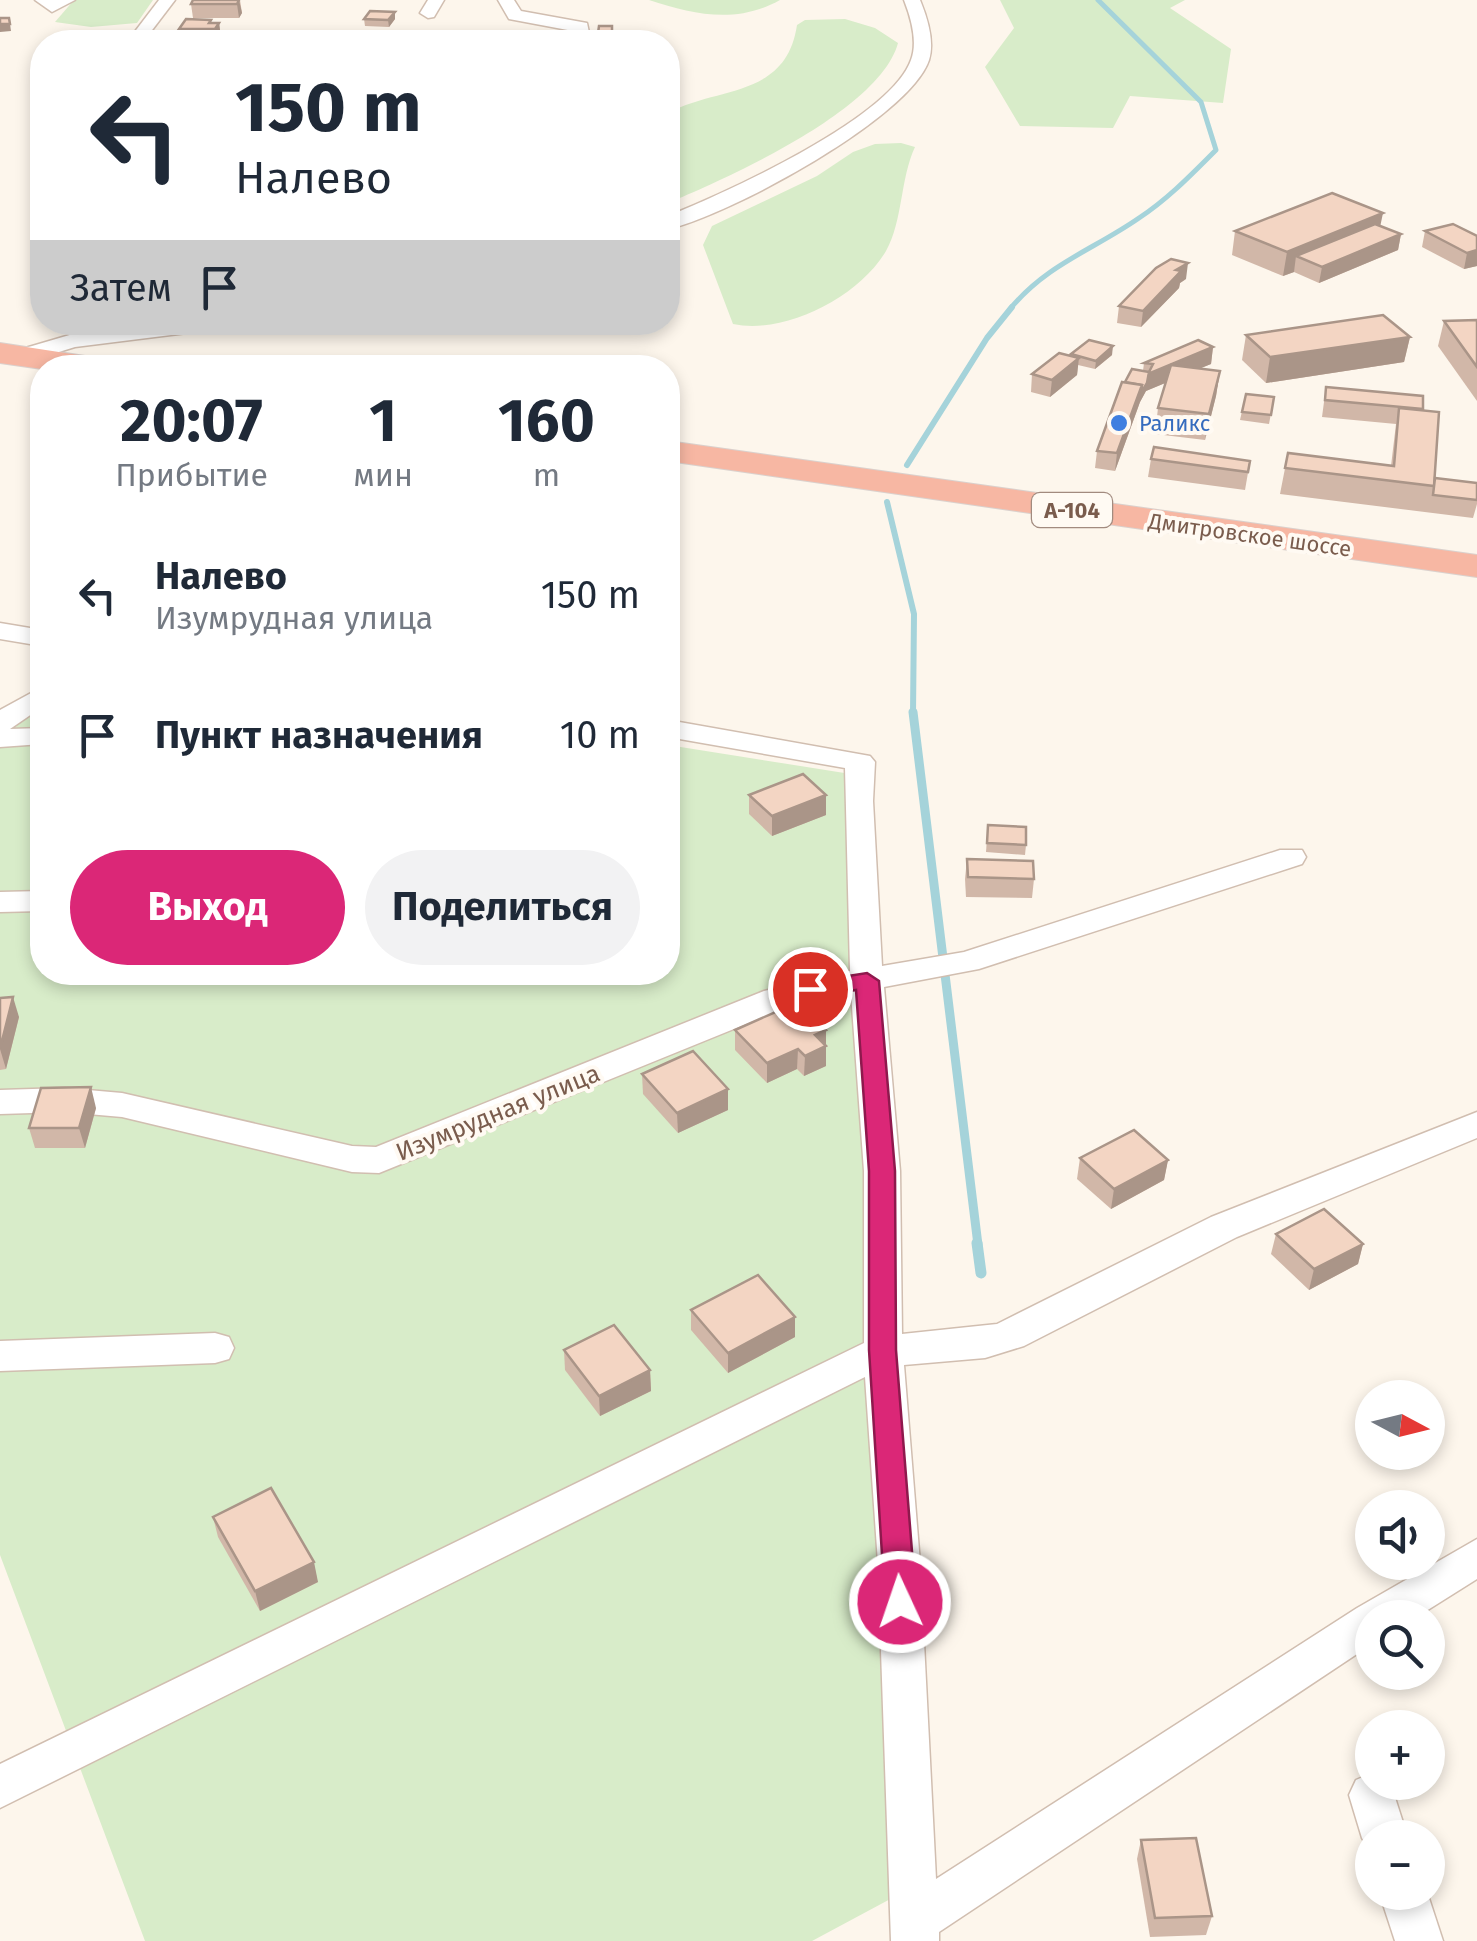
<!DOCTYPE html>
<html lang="ru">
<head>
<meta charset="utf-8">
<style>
  :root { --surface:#fff; --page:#f2f2f3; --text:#1f2937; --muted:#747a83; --accent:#db2777 }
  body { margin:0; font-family:"Fira Sans",sans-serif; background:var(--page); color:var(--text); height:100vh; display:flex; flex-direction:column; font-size:38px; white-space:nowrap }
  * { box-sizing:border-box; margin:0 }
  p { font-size:32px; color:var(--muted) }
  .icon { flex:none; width:55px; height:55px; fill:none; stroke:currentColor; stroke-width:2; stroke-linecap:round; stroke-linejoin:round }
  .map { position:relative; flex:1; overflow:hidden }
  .drawer { position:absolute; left:30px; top:355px; width:650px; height:630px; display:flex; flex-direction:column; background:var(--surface); border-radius:40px; box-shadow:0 5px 15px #0003 }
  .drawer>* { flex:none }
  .guide { position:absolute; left:30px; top:30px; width:650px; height:305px; border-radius:40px; box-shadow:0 5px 15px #0003; background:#fff; color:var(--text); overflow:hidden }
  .needle { width:65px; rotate:97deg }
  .controls { position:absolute; left:1355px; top:1380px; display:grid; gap:20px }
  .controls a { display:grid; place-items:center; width:90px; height:90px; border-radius:50%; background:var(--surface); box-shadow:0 5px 15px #0003; font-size:50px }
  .pin { position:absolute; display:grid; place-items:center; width:85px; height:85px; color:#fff; margin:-42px; border:5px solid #fff; border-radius:50%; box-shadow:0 2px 10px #0007 }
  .me { position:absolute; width:110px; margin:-55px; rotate:357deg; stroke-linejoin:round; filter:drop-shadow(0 0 8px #0008) }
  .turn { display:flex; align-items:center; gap:35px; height:210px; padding:0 40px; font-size:45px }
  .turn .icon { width:130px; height:130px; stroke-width:2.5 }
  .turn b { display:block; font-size:70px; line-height:85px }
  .then { display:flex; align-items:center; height:95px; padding:0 40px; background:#0003; gap:20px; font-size:38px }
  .eta { display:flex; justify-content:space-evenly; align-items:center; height:170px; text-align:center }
  .eta b { font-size:60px; font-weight:700; line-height:70px }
  .button { display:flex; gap:20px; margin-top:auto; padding:20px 40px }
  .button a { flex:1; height:115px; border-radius:60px; background:var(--accent); color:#fff; font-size:40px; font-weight:700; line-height:115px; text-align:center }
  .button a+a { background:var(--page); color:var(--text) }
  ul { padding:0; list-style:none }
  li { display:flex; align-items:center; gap:30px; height:140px; padding:0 40px }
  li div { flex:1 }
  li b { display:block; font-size:38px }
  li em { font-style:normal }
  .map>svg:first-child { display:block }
  .green { fill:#d8ecc9 }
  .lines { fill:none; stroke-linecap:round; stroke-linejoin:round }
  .stream-far3 { stroke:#a5d3da; stroke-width:5 }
  .stream-far2 { stroke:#a5d3da; stroke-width:6 }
  .stream-far1 { stroke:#a5d3da; stroke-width:9 }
  .stream { stroke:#a5d3da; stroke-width:11 }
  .minor-casing { stroke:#d1beb0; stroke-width:3 }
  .highway-casing { stroke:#dad1cd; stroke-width:2 }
  .minor { fill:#fff; fill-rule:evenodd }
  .highway { fill:#f7b7a3; fill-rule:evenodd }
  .wall { fill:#d1b7a8 }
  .shaded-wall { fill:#aa9588 }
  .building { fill:#f3d5c3; stroke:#aa9588; stroke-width:2.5 }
  .route { fill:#db2777; stroke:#8e194d; stroke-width:2.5 }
  .shop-dot { fill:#3f7fe0; stroke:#fffaf3; stroke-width:4 }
  .labels { text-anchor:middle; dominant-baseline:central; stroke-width:8; stroke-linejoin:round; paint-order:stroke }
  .far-shop-label { font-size:22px; fill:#366cbe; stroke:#fffaf3; text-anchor:start }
  .shield { fill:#fffaf3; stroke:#a28b7f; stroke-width:2.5 }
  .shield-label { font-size:22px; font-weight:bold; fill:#7a5c4d }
  .far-street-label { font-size:22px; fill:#7a5c4d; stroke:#fffaf3 }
  .street-label { font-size:25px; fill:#7a5c4d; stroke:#fffaf3 }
</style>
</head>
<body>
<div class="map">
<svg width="1477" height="1941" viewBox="0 0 1477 1941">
  <rect width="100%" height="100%" fill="#fdf6ec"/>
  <g class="green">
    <path d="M74,0H153L137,23L91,27L55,22Z"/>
    <path d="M649,0H780C737,24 694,15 649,0Z"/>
    <path d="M1000,0H1185L1170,8L1231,49L1223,103L1130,96L1113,128L1020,126L985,67L1014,28Z"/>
    <path d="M845,19L875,28L898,43C880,110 730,177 668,203V155L678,143L668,132V113C717,86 786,99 797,25L805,20Z"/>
    <path d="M901,143L915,147C900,179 903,221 886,251C859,297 785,335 733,324L703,245L712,226L817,176L853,152L875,144Z"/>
    <path d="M42,695V972H668V745L857,775L922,1882L812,1941H145L0,1555V746Z"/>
  </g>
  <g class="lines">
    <path class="stream-far3" d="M1010,309C1047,264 1093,250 1139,218C1168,199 1192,174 1216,150L1201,102L1098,0"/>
    <g class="stream-far2">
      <path d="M907,465L987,338L1012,307"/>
      <path d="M887,502L914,614L913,714"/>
    </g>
    <path class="stream-far1" d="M913,712L978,1245"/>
    <path class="stream" d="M977,1243L981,1273"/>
    <g class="minor-casing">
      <g id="minor">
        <path d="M35,0H75L52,12Z"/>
        <path d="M159,0H175L143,42H127Z"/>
        <path d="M428,0H444L434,17L428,18L420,13Z"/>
        <path d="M498,0H514L521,11L587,23L591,42H574L573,31L509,19Z"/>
        <path d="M904,0H920C927,17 935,41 929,60C909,119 727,216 668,229V216C725,193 890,119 911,60C918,42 911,18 904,0Z"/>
        <path d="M165,322H230L219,329L75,347L23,363L12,356L15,351L73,334Z"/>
        <path d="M0,623L42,630V646L0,639Z"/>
        <path d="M42,687V707L10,729L42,728V744L0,747V710Z"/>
        <path d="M668,720L870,756L875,762L873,801L882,966L964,952L1280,850H1302L1306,857L1302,864L979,969L884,987L900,1171L902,1334L997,1324L1211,1217L1477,1112V1138L1237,1237L1024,1346L985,1358L904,1365L920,1563L936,1879L1357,1608L1477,1539V1579L1415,1618H1372V1644L939,1932V1941H891L878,1563L865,1377L0,1808V1764L864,1343V1171L851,993L788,1007L379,1173L352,1172L122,1117L65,1112L0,1114V1090L65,1088L122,1093L352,1146L376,1147L764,991L850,971L845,768L668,737Z"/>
        <path d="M42,891V911L0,912V892Z"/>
        <path d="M215,1333L229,1337L234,1348L229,1359L215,1363L0,1371V1341Z"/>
        <path d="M1372,1773V1782H1390L1408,1838H1372V1855L1362,1838L1349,1795L1356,1780Z"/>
        <path d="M1379,1892H1427L1443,1941H1395Z"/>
      </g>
    </g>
    <g class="highway-casing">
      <g id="highway">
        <path d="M0,343L98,358L110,361L114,368L42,369L0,363Z"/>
        <path d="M668,441L1477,555V577L668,461Z"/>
      </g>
    </g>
    <use href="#minor" class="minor"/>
    <use href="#highway" class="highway"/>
  </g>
  <g class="wall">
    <path d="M240,0L242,13L239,18H193L191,4Z"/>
    <path d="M364,19H395L389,27L365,26Z"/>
    <path d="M211,23H219L221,37L218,42H182L179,29Z"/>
    <path d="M612,26V40H598V33Z"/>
    <path d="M1380,226L1401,234L1398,250L1319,283L1294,272L1283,276L1232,255L1235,231Z"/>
    <path d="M1425,231L1477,236V266L1464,269L1422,247Z"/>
    <path d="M1186,279L1180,283L1179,288L1141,327L1117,323L1119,306Z"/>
    <path d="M1477,320V401L1438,346L1444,321Z"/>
    <path d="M1246,335L1410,337L1404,362L1266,383L1242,360Z"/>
    <path d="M1213,347L1211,364L1200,368L1220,371L1216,396L1205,440L1155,434L1158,408L1165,383L1146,391L1140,402L1115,471L1095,468L1097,451L1125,382L1143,371L1144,363Z"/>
    <path d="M1071,354L1112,355L1095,369L1078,365L1077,375L1050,397L1031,392L1032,374L1071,356Z"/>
    <path d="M1326,387L1423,396V410L1435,478L1477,483V504L1473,518L1280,494L1288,453L1391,466L1396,424L1322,417Z"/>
    <path d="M1246,394L1274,397L1269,424L1240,420Z"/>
    <path d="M1151,459L1250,461L1245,490L1148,477Z"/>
    <path d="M749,795L826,815L772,836L749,814Z"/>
    <path d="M988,825L1026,845L1025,855L986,852Z"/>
    <path d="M967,859L1034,879L1032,898L966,897L965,879Z"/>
    <path d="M0,998L19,1017L6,1069L0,1070Z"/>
    <path d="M735,1030H826V1066L804,1076L797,1069L767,1083L735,1050Z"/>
    <path d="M642,1074L728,1110L678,1133L643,1094Z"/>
    <path d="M96,1108L85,1148H35L29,1128Z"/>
    <path d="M1080,1158L1168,1160L1164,1180L1111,1209L1077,1179Z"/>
    <path d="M1276,1234L1363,1244L1358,1264L1309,1290L1271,1254Z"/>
    <path d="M691,1310L795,1317V1337L728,1373L691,1330Z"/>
    <path d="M564,1350L650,1370L651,1391L600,1416L565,1370Z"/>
    <path d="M213,1517L318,1582L260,1611L218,1537Z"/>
    <path d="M1141,1840L1212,1916L1206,1935L1150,1937L1137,1859Z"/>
  </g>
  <g class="shaded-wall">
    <path d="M239,0L242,13L239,18L237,4Z"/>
    <path d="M395,12V19L389,27L388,20Z"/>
    <path d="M219,23L221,37L217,42L215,29Z"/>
    <path d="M0,24H10L11,31L0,32Z"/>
    <path d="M1383,213L1378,237L1296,256L1294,272L1283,276L1287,252Z"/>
    <path d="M1401,234L1398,250L1319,283L1322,267Z"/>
    <path d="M1477,250V266L1464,269L1467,253Z"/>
    <path d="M1188,263L1186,279L1180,283L1179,288L1141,327L1143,311L1176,270Z"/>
    <path d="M1410,337L1404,362L1266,383L1270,357Z"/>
    <path d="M1113,346L1112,355L1095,369L1096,361Z"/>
    <path d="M1213,347L1211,364L1146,391L1140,402L1115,471L1117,453L1142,385L1148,374Z"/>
    <path d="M1079,358L1077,375L1050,397L1052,380Z"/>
    <path d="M1220,371L1216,396L1205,440L1209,414Z"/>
    <path d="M826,795V815L772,836V816Z"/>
    <path d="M13,997L19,1017L6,1069L0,1049Z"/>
    <path d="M826,1030V1066L804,1076L805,1056L815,1035Z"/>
    <path d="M798,1049L797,1069L767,1083V1063Z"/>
    <path d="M91,1087L96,1108L85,1148L79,1128Z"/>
    <path d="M728,1089V1110L678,1133L677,1113Z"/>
    <path d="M1168,1160L1164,1180L1111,1209L1114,1189Z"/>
    <path d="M1363,1244L1358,1264L1309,1290L1314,1269Z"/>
    <path d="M795,1317V1337L728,1373V1353Z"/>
    <path d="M650,1370L651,1391L600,1416L599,1396Z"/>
    <path d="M314,1562L318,1582L260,1611L255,1591Z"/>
  </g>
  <g class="building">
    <path d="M193,0H239L237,4H191Z"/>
    <path d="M370,11L395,12L388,20L364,19Z"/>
    <path d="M0,18H9L10,24H0Z"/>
    <path d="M186,19L211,20L209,23H219L215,29H179Z"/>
    <path d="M599,26H612V33H598Z"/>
    <path d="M1332,193L1383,213L1287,252L1235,231Z"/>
    <path d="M1375,224L1401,234L1322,267L1296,256Z"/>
    <path d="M1453,224L1477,236V250L1467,253L1425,231Z"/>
    <path d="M1171,259L1188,263L1176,270L1181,271L1143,311L1119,306L1156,268Z"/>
    <path d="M1383,315L1410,337L1270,357L1246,335Z"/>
    <path d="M1477,320V367L1444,321Z"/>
    <path d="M1089,340L1113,346L1096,361L1071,354Z"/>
    <path d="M1198,340L1213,347L1148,374L1153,364L1144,363Z"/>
    <path d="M1059,353L1079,358L1052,380L1032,374Z"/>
    <path d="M1171,365L1220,371L1209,414L1158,408Z"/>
    <path d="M1132,369L1149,372L1147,383L1141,393L1142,385L1125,382Z"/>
    <path d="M1122,382L1142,385L1117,453L1097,451Z"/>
    <path d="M1326,387L1423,396V409L1325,400Z"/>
    <path d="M1246,394L1274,397L1271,415L1242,412Z"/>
    <path d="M1399,408L1439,412L1434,486L1285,468L1288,453L1394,466Z"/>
    <path d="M1154,447L1250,461L1248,472L1151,459Z"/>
    <path d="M1435,478L1477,483V500L1433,495Z"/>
    <path d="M803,774L826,795L772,816L749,795Z"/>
    <path d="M988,825L1026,827V845L987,843Z"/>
    <path d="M967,859L1033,861L1034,879L968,877Z"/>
    <path d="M13,997L0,1049V998Z"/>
    <path d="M798,1002L826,1030L815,1035L826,1046L805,1056L798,1049L767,1063L735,1030Z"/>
    <path d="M693,1051L728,1089L677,1113L642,1074Z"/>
    <path d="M91,1087L79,1128H29L41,1088Z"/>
    <path d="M1134,1130L1168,1160L1114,1189L1080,1158Z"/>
    <path d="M1324,1209L1363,1244L1314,1269L1276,1234Z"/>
    <path d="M758,1275L795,1317L728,1353L691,1310Z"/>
    <path d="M614,1325L650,1370L599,1396L564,1350Z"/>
    <path d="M271,1488L314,1562L255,1591L213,1517Z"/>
    <path d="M1196,1838L1212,1916L1155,1918L1141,1840Z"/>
  </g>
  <path class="route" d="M867,973L879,981L895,1171L896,1350L916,1602L911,1611L900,1615L890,1611L885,1602L869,1350V1171L856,990L810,997L799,989L810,982Z"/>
  <circle class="shop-dot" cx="1119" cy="423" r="10"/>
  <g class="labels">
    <g class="far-shop-label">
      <text x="1139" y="423">Раликс</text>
    </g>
    <rect class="shield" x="1032" y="493" width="80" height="34" rx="8"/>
    <g class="shield-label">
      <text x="1072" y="510">А-104</text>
    </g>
    <g class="far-street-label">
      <text transform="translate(1250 535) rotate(8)">Дмитровское шоссе</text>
    </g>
    <g class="street-label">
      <text transform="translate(498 1113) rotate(-22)">Изумрудная улица</text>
    </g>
  </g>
</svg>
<div class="controls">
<a><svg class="needle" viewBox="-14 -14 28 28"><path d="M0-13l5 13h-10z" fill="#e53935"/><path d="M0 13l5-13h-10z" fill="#747a83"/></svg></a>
<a><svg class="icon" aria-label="sound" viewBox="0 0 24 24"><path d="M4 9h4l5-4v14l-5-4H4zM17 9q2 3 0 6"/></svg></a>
<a><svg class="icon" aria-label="search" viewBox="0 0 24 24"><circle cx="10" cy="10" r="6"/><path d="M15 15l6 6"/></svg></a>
<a>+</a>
<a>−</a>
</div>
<div class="pin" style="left:810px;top:989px;background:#d93025"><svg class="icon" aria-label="arrive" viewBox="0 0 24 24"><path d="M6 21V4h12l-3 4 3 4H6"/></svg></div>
<svg class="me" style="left:900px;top:1602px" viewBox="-20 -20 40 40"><circle r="17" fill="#db2777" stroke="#fff" stroke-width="3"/><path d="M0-11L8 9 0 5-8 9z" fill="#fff"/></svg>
<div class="guide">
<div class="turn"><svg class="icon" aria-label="left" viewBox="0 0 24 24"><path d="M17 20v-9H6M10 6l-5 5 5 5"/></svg><div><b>150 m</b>Налево</div></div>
<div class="then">Затем<svg class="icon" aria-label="arrive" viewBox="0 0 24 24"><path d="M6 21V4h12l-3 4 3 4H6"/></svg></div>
</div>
<section class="drawer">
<div class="eta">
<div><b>20:07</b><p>Прибытие</p></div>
<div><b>1</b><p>мин</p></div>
<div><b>160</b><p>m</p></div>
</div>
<ul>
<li><svg class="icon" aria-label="left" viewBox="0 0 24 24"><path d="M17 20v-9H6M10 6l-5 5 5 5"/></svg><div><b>Налево</b><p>Изумрудная улица</p></div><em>150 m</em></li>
<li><svg class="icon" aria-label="arrive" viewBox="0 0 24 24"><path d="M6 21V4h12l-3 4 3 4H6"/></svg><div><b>Пункт назначения</b></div><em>10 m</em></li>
</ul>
<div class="button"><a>Выход</a><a>Поделиться</a></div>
</section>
</div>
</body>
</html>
